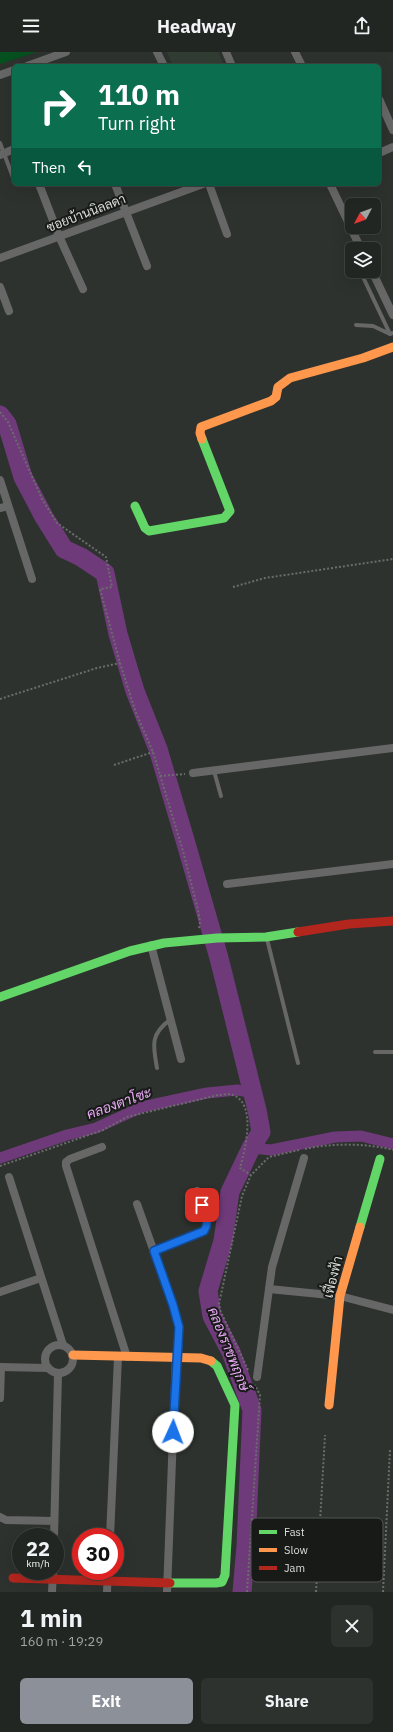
<!DOCTYPE html>
<html lang="en">
<head>
<meta charset="utf-8">
<style>
  :root { --surface:#222622; --page:#2e322f; --text:#f1f3f6; --muted:#a2a5a5; --line:#3f4340; --accent:#8c9099 }
  body { margin:0; font-family:"IBM Plex Sans",Sarabun,sans-serif; background:var(--page); color:var(--text); height:100vh; display:flex; flex-direction:column; font-size:15px; white-space:nowrap }
  * { box-sizing:border-box; margin:0 }
  p { font-size:13px; color:var(--muted) }
  .icon { flex:none; width:22px; height:22px; fill:none; stroke:currentColor; stroke-width:2; stroke-linecap:round; stroke-linejoin:round }
  .map { position:relative; height:1540px; overflow:hidden }
  .sheet { display:flex; flex-direction:column; background:var(--surface); flex:1 }
  .sheet>* { flex:none }
  .hud { position:absolute; left:12px; top:12px; width:369px; height:122px; border-radius:6px; box-shadow:0 4px 16px #0002,0 0 0 1px var(--line); background:#0b6e4f; color:#fff; overflow:hidden }
  .needle { width:26px; rotate:229deg }
  .tools { position:absolute; left:345px; top:146px; display:grid; gap:8px }
  .tools a { display:grid; place-items:center; width:36px; height:36px; border-radius:6px; background:var(--surface); box-shadow:0 4px 16px #0002,0 0 0 1px var(--line); font-size:20px }
  .speed { position:absolute; left:12px; top:1476px; display:flex; gap:8px; font-size:20px; font-weight:700; text-align:center }
  .speed>* { display:grid; place-content:center; width:52px; height:52px; border-radius:50%; background:var(--surface); box-shadow:0 4px 16px #0002,0 0 0 1px var(--line); line-height:1 }
  .speed small { font-size:10px; font-weight:400 }
  .speed .limit { border:6px solid #d22; background:#fff; color:#111 }
  .pin { position:absolute; display:grid; place-items:center; width:34px; height:34px; color:#fff; margin:-17px; border-radius:8px; box-shadow:0 2px 6px #0006 }
  .me { position:absolute; width:44px; margin:-22px; rotate:2deg; stroke-linejoin:round; filter:drop-shadow(0 0 3px #0008) }
  .turn { display:flex; align-items:center; gap:14px; height:84px; padding:0 20px; font-size:18px }
  .turn .icon { width:52px; height:52px; stroke-width:2.5 }
  .turn b { display:block; font-size:28px; line-height:34px }
  .then { display:flex; align-items:center; height:38px; padding:0 20px; background:#0003; gap:8px; font-size:15px }
  .round { display:grid; place-items:center; flex:none; width:42px; height:42px; border-radius:6px; background:var(--page) }
  .headline { display:flex; align-items:center; justify-content:space-between; height:68px; padding:0 20px }
  h1 { font-size:24px; font-weight:700; line-height:30px }
  .action { display:flex; gap:8px; margin-top:auto; padding:8px 20px }
  .action a { flex:1; height:46px; border-radius:6px; background:var(--accent); color:#fff; font-size:16px; font-weight:700; line-height:46px; text-align:center }
  .action a+a { background:var(--page); color:var(--text) }
  header { display:flex; justify-content:space-between; align-items:center; height:52px; padding:0 20px; background:var(--surface); font-size:18px; font-weight:700 }
  .map>svg:first-child { display:block }
  .built { fill:#313c32 }
  .green { fill:#064f1e }
  .lines { fill:none; stroke-linecap:round; stroke-linejoin:round }
  .canal { stroke:#6f3a7a; stroke-width:11 }
  .river { stroke:#6f3a7a; stroke-width:19 }
  .path { stroke:#6b6d6c; stroke-width:2; stroke-dasharray:2 2; stroke-linecap:butt }
  .lane { stroke:#666766; stroke-width:4 }
  .street { stroke:#666766; stroke-width:8 }
  .fast { stroke:#63d668; stroke-width:9 }
  .slow { stroke:#ff974d; stroke-width:9 }
  .jam { stroke:#b3261e; stroke-width:9 }
  .route-casing { stroke:#114b97; stroke-width:10 }
  .route { stroke:#1a73e8; stroke-width:7 }
  .labels { text-anchor:middle; dominant-baseline:central; stroke-width:4; stroke-linejoin:round; paint-order:stroke }
  .street-label { font-size:13px; fill:#dbdfdb; stroke:#171a17 }
  .water-label { font-size:14px; font-style:italic; fill:#eaaaf7; stroke:#171a17 }
  .key { fill:#171a17; stroke:#525552; stroke-width:1 }
  .key-label { font-size:11px; fill:#dbdfdb }
</style>
</head>
<body>
<header><svg class="icon" aria-label="menu" viewBox="0 0 24 24"><path d="M4 6h16M4 12h16M4 18h16"/></svg>Headway<svg class="icon" aria-label="share" viewBox="0 0 24 24"><path d="M12 15V3M7 8l5-5 5 5M5 13v7h14v-7"/></svg></header>
<div class="map">
<svg width="393" height="1540" viewBox="0 0 393 1540">
  <rect width="100%" height="100%" fill="#2d322e"/>
  <path class="built" d="M167,0H218L224,14H173Z"/>
  <path class="green" d="M0,0H37L0,12Z"/>
  <g class="lines">
    <g class="canal">
      <path d="M251,1096L271,1098L335,1085L361,1084L393,1092"/>
      <path d="M0,1106L67,1083L96,1076L142,1055L207,1041L237,1038L251,1040"/>
    </g>
    <path class="river" d="M0,363L7,372L23,425L44,465L64,497L81,505L105,521L118,582L135,639L158,697L185,788L219,906L257,1058L261,1080L251,1096L230,1140L223,1189L208,1239L212,1264L231,1300L252,1358L246,1494L242,1540"/>
    <g class="path">
      <path d="M0,360L8,370L42,447L57,471L106,505L112,535L100,537L120,611L136,661L153,700L183,799L198,858L200,870L199,877"/>
      <path d="M233,535L265,526L393,507"/>
      <path d="M0,647L97,616L120,611"/>
      <path d="M114,713L153,700"/>
      <path d="M160,724L185,722"/>
      <path d="M305,1097C331,1091 367,1091 393,1098"/>
      <path d="M0,1114L103,1078L127,1065L218,1043C222,1043 229,1041 233,1043C257,1052 245,1098 240,1116L251,1123"/>
      <path d="M248,1318L220,1258L219,1252L242,1144L251,1123L269,1105L299,1098"/>
      <path d="M247,1540L260,1343L255,1333"/>
      <path d="M316,1540L325,1383"/>
      <path d="M383,1540L390,1398"/>
    </g>
    <g class="lane">
      <path d="M0,91L14,128"/>
      <path d="M363,225L390,282"/>
      <path d="M356,273L373,274L390,282L393,281"/>
      <path d="M214,719L221,744"/>
      <path d="M267,887L298,1011"/>
      <path d="M375,1000H393"/>
      <path d="M157,1016C153,994 150,982 170,968"/>
    </g>
    <g class="street">
      <path d="M157,0L164,14"/>
      <path d="M226,0L232,14"/>
      <path d="M295,0L302,14"/>
      <path d="M27,14L66,0"/>
      <path d="M0,23L14,18"/>
      <path d="M379,47L393,78"/>
      <path d="M379,101L393,95"/>
      <path d="M0,103L14,97"/>
      <path d="M39,132L59,184L83,237"/>
      <path d="M115,132L147,214"/>
      <path d="M209,132L227,182"/>
      <path d="M330,132L361,197"/>
      <path d="M0,206L203,132"/>
      <path d="M372,219L393,263"/>
      <path d="M0,235L9,259"/>
      <path d="M0,428L32,527"/>
      <path d="M0,456L8,454"/>
      <path d="M193,721L393,696"/>
      <path d="M227,832L393,812"/>
      <path d="M151,893L181,1007"/>
      <path d="M102,1095L70,1107L66,1110V1114L127,1305"/>
      <path d="M9,1125L63,1293"/>
      <path d="M137,1152L173,1253L179,1275V1293L176,1304L167,1540"/>
      <path d="M154,1199L204,1179C211,1166 202,1152 197,1139"/>
      <path d="M269,1237L340,1244L393,1258"/>
      <path d="M0,1240L41,1226"/>
      <circle cx="59" cy="1307" r="14"/>
      <path d="M0,1315L48,1316"/>
      <path d="M257,1325L272,1215L304,1106"/>
      <path d="M0,1346L1,1315"/>
      <path d="M0,1465L6,1468L54,1469"/>
      <path d="M54,1485L58,1321"/>
      <path d="M110,1485L118,1305"/>
      <path d="M52,1540L53,1519"/>
      <path d="M107,1540L108,1519"/>
    </g>
    <g class="fast">
      <path d="M135,454L145,476L149,479L224,466L230,459L202,387"/>
      <path d="M0,945L130,899L164,891L217,886L266,885L298,880"/>
      <path d="M360,1175L380,1107"/>
      <path d="M170,1531H216L222,1530L225,1523L235,1353L217,1314L211,1309"/>
    </g>
    <g class="slow">
      <path d="M202,387L200,381L201,375L271,349L276,345L278,335L290,326L363,306L393,295"/>
      <path d="M73,1303L201,1306L211,1309"/>
      <path d="M329,1353L340,1244L360,1175"/>
    </g>
    <g class="jam">
      <path d="M298,880L349,872L393,869"/>
      <path d="M13,1526L170,1531"/>
    </g>
  </g>
  <g class="lines">
    <g class="route-casing">
      <path id="route" d="M173,1380L179,1275L173,1253L154,1199L204,1179C210,1169 206,1163 202,1153"/>
    </g>
    <use href="#route" class="route"/>
  </g>
  <g class="labels">
    <g class="street-label">
      <text transform="translate(86 161) rotate(-21)">ซอยบ้านนิลลดา</text>
      <text transform="translate(333 1225) rotate(-76)">เฟื่องฟ้า</text>
    </g>
    <g class="water-label">
      <text transform="translate(119 1051) rotate(-20)">คลองตาโซะ</text>
      <text transform="translate(229 1297) rotate(68)">คลองราชพฤกษ์</text>
    </g>
  </g>
  <rect x="251" y="1466" width="132" height="64" rx="6" class="key"/>
  <rect x="259" y="1478" width="18" height="4" fill="#63d668"/>
  <rect x="259" y="1496" width="18" height="4" fill="#ff974d"/>
  <rect x="259" y="1514" width="18" height="4" fill="#b3261e"/>
  <g class="key-label">
    <text x="284" y="1484">Fast</text>
    <text x="284" y="1502">Slow</text>
    <text x="284" y="1520">Jam</text>
  </g>
</svg>
<div class="tools">
<a><svg class="needle" viewBox="-14 -14 28 28"><path d="M0-13l5 13h-10z" fill="#e53935"/><path d="M0 13l5-13h-10z" fill="#a2a5a5"/></svg></a>
<a><svg class="icon" aria-label="layers" viewBox="0 0 24 24"><path d="M12 4l9 5-9 5-9-5zM3 14l9 5 9-5"/></svg></a>
</div>
<div class="speed"><div>22<small>km/h</small></div><div class="limit">30</div></div>
<div class="pin" style="left:202px;top:1153px;background:#d93025"><svg class="icon" aria-label="arrive" viewBox="0 0 24 24"><path d="M6 21V4h12l-3 4 3 4H6"/></svg></div>
<svg class="me" style="left:173px;top:1380px" viewBox="-20 -20 40 40"><circle r="19" fill="#fff"/><path d="M0-13L10 11 0 6-10 11z" fill="#1a73e8"/></svg>
<div class="hud">
<div class="turn"><svg class="icon" aria-label="right" viewBox="0 0 24 24"><path d="M7 20v-9h11M14 6l5 5-5 5"/></svg><div><b>110 m</b>Turn right</div></div>
<div class="then">Then<svg class="icon" aria-label="left" viewBox="0 0 24 24"><path d="M17 20v-9H6M10 6l-5 5 5 5"/></svg></div>
</div>
</div>
<section class="sheet">
<div class="headline"><div><h1>1 min</h1><p>160 m · 19:29</p></div><a class="round"><svg class="icon" aria-label="close" viewBox="0 0 24 24"><path d="M6 6l12 12M18 6L6 18"/></svg></a></div>
<div class="action"><a>Exit</a><a>Share</a></div>
</section>
</body>
</html>
